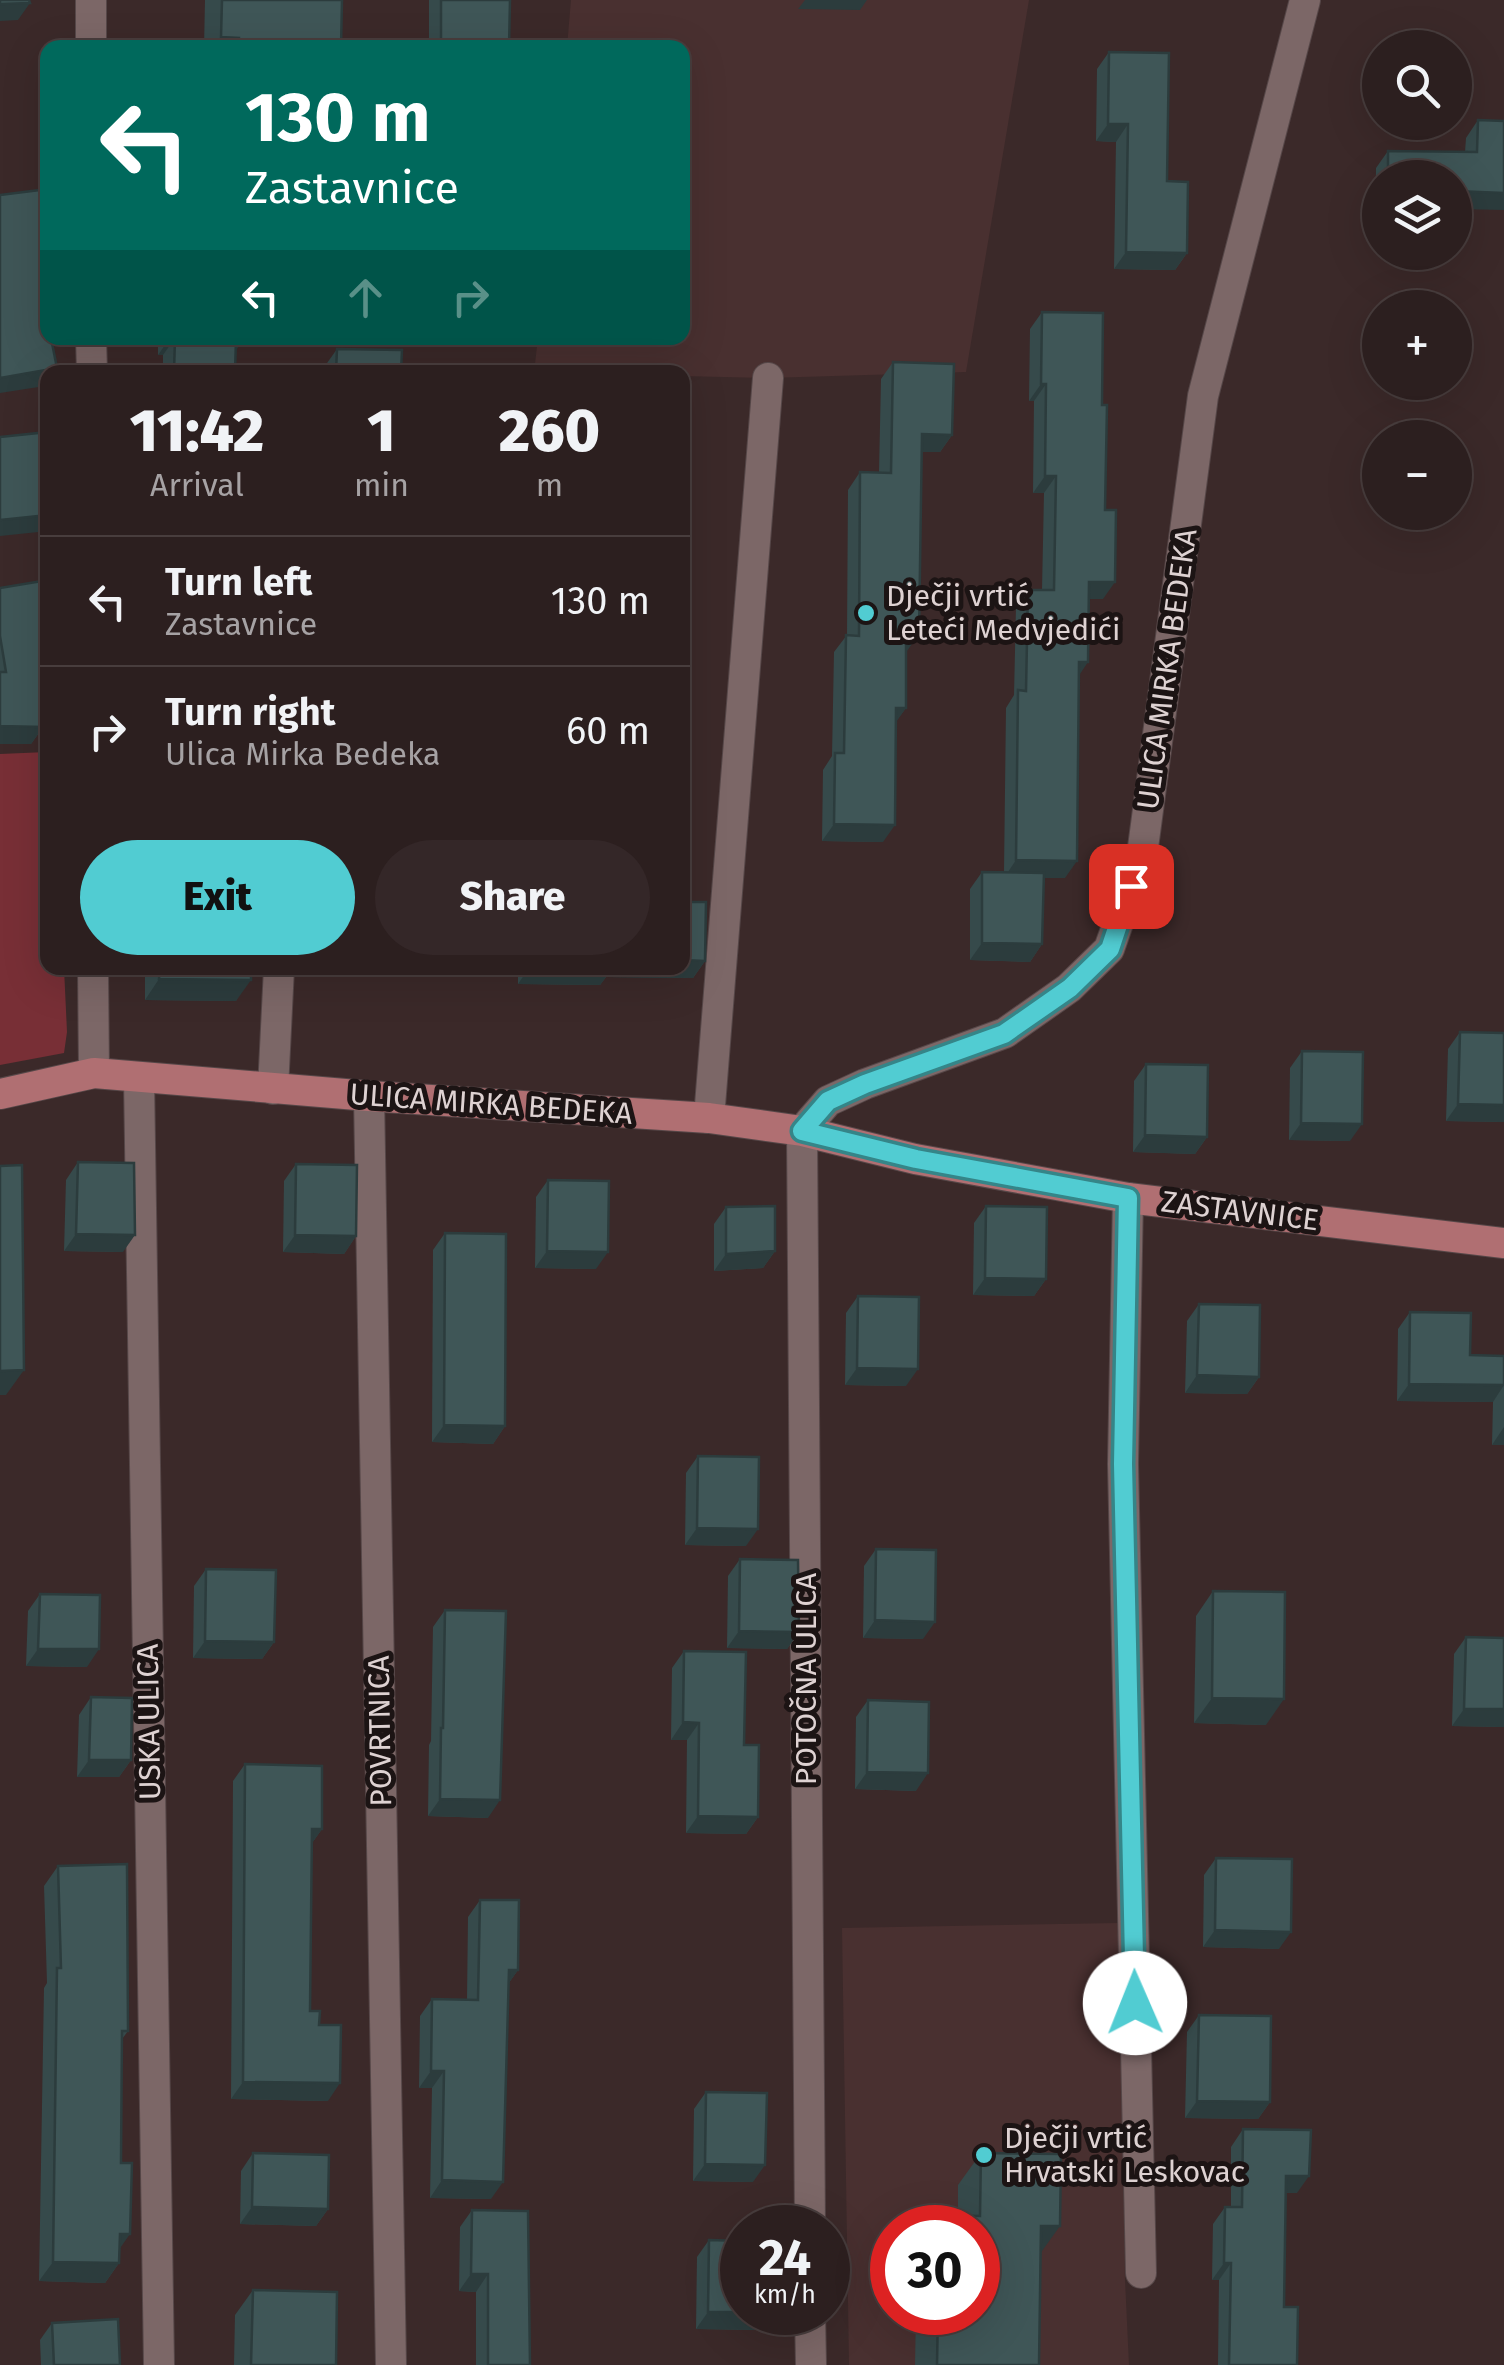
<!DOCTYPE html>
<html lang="en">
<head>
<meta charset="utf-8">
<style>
  :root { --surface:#2c1f1f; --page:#342728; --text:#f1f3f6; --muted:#a6a2a4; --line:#483d3d; --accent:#51ccd2 }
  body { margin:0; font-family:"Fira Sans",sans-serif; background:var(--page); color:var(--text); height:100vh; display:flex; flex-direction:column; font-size:38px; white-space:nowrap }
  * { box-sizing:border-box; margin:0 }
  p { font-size:32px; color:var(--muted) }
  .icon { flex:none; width:55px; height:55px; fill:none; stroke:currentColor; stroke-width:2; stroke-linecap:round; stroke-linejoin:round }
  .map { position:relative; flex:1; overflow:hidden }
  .side { position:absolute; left:40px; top:365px; width:650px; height:610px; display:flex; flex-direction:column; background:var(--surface); border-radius:20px; box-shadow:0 10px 40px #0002,0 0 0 2px var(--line) }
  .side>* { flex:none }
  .guide { position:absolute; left:40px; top:40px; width:650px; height:305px; border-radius:20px; box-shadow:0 10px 40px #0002,0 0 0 2px var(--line); background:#00695c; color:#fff; overflow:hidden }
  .controls { position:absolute; left:1362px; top:30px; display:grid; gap:20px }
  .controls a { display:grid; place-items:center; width:110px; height:110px; border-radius:50%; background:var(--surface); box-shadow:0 10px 40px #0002,0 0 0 2px var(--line); font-size:50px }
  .speed { position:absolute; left:720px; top:2205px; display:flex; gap:20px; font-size:50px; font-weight:700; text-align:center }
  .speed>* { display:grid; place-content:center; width:130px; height:130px; border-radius:50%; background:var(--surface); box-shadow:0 10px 40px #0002,0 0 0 2px var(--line); line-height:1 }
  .speed small { font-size:25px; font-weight:400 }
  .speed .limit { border:15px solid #d22; background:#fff; color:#111 }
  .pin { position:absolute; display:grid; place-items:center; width:85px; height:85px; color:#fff; margin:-42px; border-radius:20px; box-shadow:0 5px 15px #0006 }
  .me { position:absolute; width:110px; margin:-55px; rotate:359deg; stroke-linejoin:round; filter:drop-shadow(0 0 8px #0008) }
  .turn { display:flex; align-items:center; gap:35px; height:210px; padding:0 40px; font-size:45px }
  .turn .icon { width:130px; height:130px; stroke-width:2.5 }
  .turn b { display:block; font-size:70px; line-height:85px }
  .lanes { display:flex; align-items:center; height:95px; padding:0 40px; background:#0003; justify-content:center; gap:50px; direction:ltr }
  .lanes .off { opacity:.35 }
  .eta { display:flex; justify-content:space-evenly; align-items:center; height:170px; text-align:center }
  .eta b { font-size:60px; font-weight:800; line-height:70px }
  .action { display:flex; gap:20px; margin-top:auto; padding:20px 40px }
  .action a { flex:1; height:115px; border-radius:60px; background:var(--accent); color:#111; font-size:40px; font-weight:800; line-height:115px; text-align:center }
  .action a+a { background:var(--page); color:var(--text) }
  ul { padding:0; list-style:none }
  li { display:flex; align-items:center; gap:30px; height:130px; padding:0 40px; border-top:2px solid var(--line) }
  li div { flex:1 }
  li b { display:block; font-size:38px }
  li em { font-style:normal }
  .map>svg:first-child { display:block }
  .built { fill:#493030; fill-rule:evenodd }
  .green { fill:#782f36 }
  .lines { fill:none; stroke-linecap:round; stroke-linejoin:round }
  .minor-casing { stroke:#564748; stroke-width:32 }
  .major-casing { stroke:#564748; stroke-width:32 }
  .minor { stroke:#7c6767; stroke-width:30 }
  .major { stroke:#b06f72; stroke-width:30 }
  .wall { fill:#364a4b }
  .shaded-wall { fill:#2c3c3d }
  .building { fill:#3f5657; stroke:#2c3c3d; stroke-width:2.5 }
  .route-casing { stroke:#358588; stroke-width:25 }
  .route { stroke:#51ccd2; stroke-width:18 }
  .poi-dot { fill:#51ccd2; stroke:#1c1414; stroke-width:4 }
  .labels { text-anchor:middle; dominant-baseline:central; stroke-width:10; stroke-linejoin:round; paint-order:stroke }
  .poi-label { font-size:30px; fill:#ded2d2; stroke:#1c1414; text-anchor:start }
  .street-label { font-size:30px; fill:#ded2d2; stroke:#1c1414 }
</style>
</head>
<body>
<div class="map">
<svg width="1504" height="2365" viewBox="0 0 1504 2365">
  <rect width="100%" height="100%" fill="#3b2929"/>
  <g class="built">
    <path d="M571,0H1029L966,372L768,378L683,376L682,372H534L538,338H682V48L567,47Z"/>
    <path d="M1119,1923L1125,2280L1129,2365H849L842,1928ZM892,2228H978V2312H892Z"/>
  </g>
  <path class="green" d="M47,752L48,968H64L67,1032L64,1053L0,1065V754Z"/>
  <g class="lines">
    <g class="minor-casing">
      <g id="minor">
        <path d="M91,0V48"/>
        <path d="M91,338L92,372"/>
        <path d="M93,968L94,1073"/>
        <path d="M139,1079L159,2365"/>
        <path d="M273,1089L279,968"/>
        <path d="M369,1096L391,2365"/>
        <path d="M709,1118L768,378"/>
        <path d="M1128,1198L1123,1464L1141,2273"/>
        <path d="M810,2228L802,1131L828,1101L865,1084L1005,1033L1069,988L1109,949L1142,855L1203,396L1305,0"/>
        <path d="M810,2312L811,2365"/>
      </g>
    </g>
    <g class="major-casing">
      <path id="major" d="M0,1094L94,1073L369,1096L709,1118L802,1131L915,1159L1128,1198L1504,1243"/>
    </g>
    <use href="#minor" class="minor"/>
    <use href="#major" class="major"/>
  </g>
  <g class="wall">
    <path d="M205,0H342L341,48H204Z"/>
    <path d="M429,0H510L509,48H429Z"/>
    <path d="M1109,52L1187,253L1175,270L1114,269L1116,142L1096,141L1097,69Z"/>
    <path d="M1478,120L1504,121L1455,178H1380V240L1375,239L1376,168L1388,151L1465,152L1466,138Z"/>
    <path d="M1042,312L1102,405L1103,599H1089L1079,675L1065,878H1044L1042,944L1030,962L970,960V889L982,872H1004L1006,708L1014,695L1016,607L1028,590H1042L1044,493H1033L1034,401H1029L1030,329Z"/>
    <path d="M158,338H244V339L235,350V372H163V355H158Z"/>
    <path d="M337,349L401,372H324L325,366Z"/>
    <path d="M893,362L952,435L940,452H922L919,634L906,651V708L896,721L883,842L822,841L823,770L832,756L834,652L847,635L848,490L860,472L879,473L881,379Z"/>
    <path d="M0,588L43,662V727L31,744H0Z"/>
    <path d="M705,961L693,978L606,977L600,985L518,984V968H682Z"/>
    <path d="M145,968H251L236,1001L145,1000Z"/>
    <path d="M1460,1032L1504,1033V1122L1446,1121L1448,1049Z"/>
    <path d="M1302,1051L1350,1141L1289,1140L1290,1068Z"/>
    <path d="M1146,1064L1207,1137L1195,1154L1133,1152L1134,1081Z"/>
    <path d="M78,1162L123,1252L64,1251L66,1180Z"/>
    <path d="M296,1164L356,1236L344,1254L283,1252L284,1181Z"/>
    <path d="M548,1180L596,1269L535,1268L536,1197Z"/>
    <path d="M986,1206L1046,1279L1034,1296L973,1295L974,1223Z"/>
    <path d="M726,1207L775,1251L763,1268L714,1271V1224Z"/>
    <path d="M445,1233L505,1426L493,1444L432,1442L433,1250Z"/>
    <path d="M858,1296L906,1386L845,1385L846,1313Z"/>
    <path d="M1199,1304L1259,1377L1247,1394L1185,1393L1187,1321Z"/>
    <path d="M1410,1312L1470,1355L1504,1356V1445H1492L1493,1402L1397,1401L1398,1329Z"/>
    <path d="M698,1456L746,1546L685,1545L686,1473Z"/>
    <path d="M876,1549L923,1639L863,1638L864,1566Z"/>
    <path d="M740,1559L799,1632L787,1649L727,1648L728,1576Z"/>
    <path d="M206,1569L274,1642L262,1659L193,1658L194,1586Z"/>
    <path d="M1213,1591L1266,1725L1194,1723L1196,1616Z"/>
    <path d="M40,1594L87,1667L26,1666L28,1611Z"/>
    <path d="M445,1610L488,1818L428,1816L429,1745L431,1741L433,1627Z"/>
    <path d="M1466,1637L1504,1638V1727L1452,1726L1454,1654Z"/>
    <path d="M684,1651L744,1745L758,1817L746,1834L686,1833L687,1740H671L672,1668Z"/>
    <path d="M91,1697L131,1760L119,1777H77L79,1715Z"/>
    <path d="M868,1700L916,1791L855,1789L856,1717Z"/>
    <path d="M245,1764L322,1829L312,1843L310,2011L319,2025L328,2101L231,2099L233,1781Z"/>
    <path d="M1216,1858L1279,1949L1203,1947L1204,1875Z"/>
    <path d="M58,1866L128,2031L122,2039L119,2263L105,2283L39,2281L44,1988L47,1983L44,1886Z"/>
    <path d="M480,1900L518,1970L508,1984L491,2199L430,2198L432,2088H419L420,2016L432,1999L467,2000L468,1917Z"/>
    <path d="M1199,2015L1270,2102L1258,2119L1185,2118L1187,2032Z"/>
    <path d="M706,2092L753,2182L693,2181L694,2109Z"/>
    <path d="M1243,2129L1297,2193H1286L1284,2307L1297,2365H1218L1219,2280H1212L1213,2224L1225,2207H1231V2147Z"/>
    <path d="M253,2153L328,2209L316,2226L240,2224L241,2171Z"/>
    <path d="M981,2153L1041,2253L1039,2365H915L916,2312H978V2228H931L940,2215L958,2216V2185Z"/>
    <path d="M472,2210L530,2365H476V2292L459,2291L460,2227Z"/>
    <path d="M709,2240L757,2330L696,2329L697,2257Z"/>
    <path d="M253,2290L336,2365H234L235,2315Z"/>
    <path d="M52,2323L120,2365H41L40,2340Z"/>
  </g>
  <g class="shaded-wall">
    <path d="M805,0H867L860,10L798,9Z"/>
    <path d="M30,3L18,20L0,21V4Z"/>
    <path d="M221,37L239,38L232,48H214Z"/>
    <path d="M1108,124H1128L1116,142L1096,141Z"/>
    <path d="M1455,191L1504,193V210L1455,209Z"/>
    <path d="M1126,252L1187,253L1175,270L1114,269Z"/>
    <path d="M48,269V285L28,287L40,270Z"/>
    <path d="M170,338H175L163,355H158Z"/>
    <path d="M236,339H244L232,356Z"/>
    <path d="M57,368L54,372H48V382L45,386L0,393V378Z"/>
    <path d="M1041,384H1046L1034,401H1029Z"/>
    <path d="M922,434L952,435L940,452H910Z"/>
    <path d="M1045,476H1056L1044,493H1033Z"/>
    <path d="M48,515V531L0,536V520Z"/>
    <path d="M1089,582H1115L1103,599H1077Z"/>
    <path d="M906,633L919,634L907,651L894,650Z"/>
    <path d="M48,646V661L31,664L43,647Z"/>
    <path d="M1079,662H1088L1076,680Z"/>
    <path d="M896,708H906L894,725Z"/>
    <path d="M0,726L43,727L31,744H0Z"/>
    <path d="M834,824L895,825L883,842L822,841Z"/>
    <path d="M1016,860L1077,861L1065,878H1004Z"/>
    <path d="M982,943L1042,944L1030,962L970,960Z"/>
    <path d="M682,960L705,961L693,978L606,977L600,985L518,984L529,968H682Z"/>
    <path d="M159,979L251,980L236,1001L145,1000Z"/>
    <path d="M1458,1104L1504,1105V1122L1446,1121Z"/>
    <path d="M1301,1123L1362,1124L1350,1141L1289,1140Z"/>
    <path d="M1145,1135L1207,1137L1195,1154L1133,1152Z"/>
    <path d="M76,1234L135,1235L123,1252L64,1251Z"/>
    <path d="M295,1235L356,1236L344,1254L283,1252Z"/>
    <path d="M547,1251L608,1252L596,1269L535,1268Z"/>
    <path d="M775,1251L763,1268L714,1271L726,1254Z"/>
    <path d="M985,1278L1046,1279L1034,1296L973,1295Z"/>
    <path d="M857,1368L918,1369L906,1386L845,1385Z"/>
    <path d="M24,1370L6,1395H0V1371Z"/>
    <path d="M1197,1375L1259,1377L1247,1394L1185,1393Z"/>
    <path d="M1409,1384L1504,1385L1493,1402L1397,1401Z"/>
    <path d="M444,1425L505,1426L493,1444L432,1442Z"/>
    <path d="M1504,1427V1445H1492Z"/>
    <path d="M697,1528L758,1529L746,1546L685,1545Z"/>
    <path d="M875,1620L935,1622L923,1639L863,1638Z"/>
    <path d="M739,1631L799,1632L787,1649L727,1648Z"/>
    <path d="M205,1641L274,1642L262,1659L193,1658Z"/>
    <path d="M38,1649H99L87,1667L26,1666Z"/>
    <path d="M1212,1698L1284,1699L1266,1725L1194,1723Z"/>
    <path d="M1464,1709H1504V1727L1452,1726Z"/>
    <path d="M683,1722L699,1723L687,1740H671Z"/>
    <path d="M89,1760H131L119,1777H77Z"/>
    <path d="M867,1772L928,1773L916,1791L855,1789Z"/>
    <path d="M440,1799L500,1800L488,1818L428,1816Z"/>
    <path d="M698,1816L758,1817L746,1834L686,1833Z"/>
    <path d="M312,1829H322L310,1846Z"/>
    <path d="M1215,1930L1291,1932L1279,1949L1203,1947Z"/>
    <path d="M509,1970H518L506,1987Z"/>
    <path d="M431,2071H444L432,2088H419Z"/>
    <path d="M243,2082L340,2083L328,2101L231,2099Z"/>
    <path d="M1197,2101L1270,2102L1258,2119L1185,2118Z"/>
    <path d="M705,2164L765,2165L753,2182L693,2181Z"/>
    <path d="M1286,2176H1309L1297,2193H1274Z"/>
    <path d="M442,2180L503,2182L491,2199L430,2198Z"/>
    <path d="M252,2207L328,2209L316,2226L240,2224Z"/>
    <path d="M1041,2226H1060L1037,2258Z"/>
    <path d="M120,2234H130L116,2254Z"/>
    <path d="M53,2262L119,2263L105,2283L39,2281Z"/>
    <path d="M1224,2263H1231L1219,2280H1212Z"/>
    <path d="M471,2274H488L476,2292L459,2291Z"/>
    <path d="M708,2312L769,2313L757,2330L696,2329Z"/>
  </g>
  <g class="building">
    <path d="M0,0H29L30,3L0,4Z"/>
    <path d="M222,0H342L341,48H239V38L221,37Z"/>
    <path d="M441,0H510L509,48H441Z"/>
    <path d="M1109,52L1169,53L1167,181L1188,182L1187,253L1126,252L1128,124H1108Z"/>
    <path d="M1478,120L1504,121V193L1455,191V178H1388V151L1477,152Z"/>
    <path d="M48,189V269L40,270L48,314V338H51L57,368L0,378V195Z"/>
    <path d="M1042,312L1103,313L1102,405H1107L1105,510H1116L1115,582H1089L1088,662H1079L1077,861L1016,860L1018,690L1026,691L1028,590H1054L1056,476H1045L1046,384H1041Z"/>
    <path d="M174,338H244L236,339L235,372H174L175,338Z"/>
    <path d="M337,349L402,350L401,372H336Z"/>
    <path d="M893,362L954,364L952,435L922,434L919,634L906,633V708H896L895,825L834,824L835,753H844L846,635L859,636L860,472L891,473Z"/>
    <path d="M48,432V515L0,520V437Z"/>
    <path d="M48,580V646L43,647V727L0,726V672H6L0,636V588Z"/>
    <path d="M982,872L1044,873L1042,944L982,943Z"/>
    <path d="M682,902H706L705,961L682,960Z"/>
    <path d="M160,968H251V980L159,979Z"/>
    <path d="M1460,1032L1504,1033V1105L1458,1104Z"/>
    <path d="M1302,1051L1363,1052L1362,1124L1301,1123Z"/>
    <path d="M1146,1064L1208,1065L1207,1137L1145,1135Z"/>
    <path d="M78,1162L134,1163L135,1235L76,1234Z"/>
    <path d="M296,1164L357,1165L356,1236L295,1235Z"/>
    <path d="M22,1165L24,1370L0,1371V1166Z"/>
    <path d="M548,1180L609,1181L608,1252L547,1251Z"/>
    <path d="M775,1206V1251L726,1254V1207Z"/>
    <path d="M986,1206L1047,1207L1046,1279L985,1278Z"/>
    <path d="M445,1233L506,1234L505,1426L444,1425Z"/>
    <path d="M858,1296L919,1297L918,1369L857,1368Z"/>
    <path d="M1199,1304L1260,1305L1259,1377L1197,1375Z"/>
    <path d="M1410,1312L1471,1313L1470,1355L1504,1356V1385L1409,1384Z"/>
    <path d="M698,1456L759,1457L758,1529L697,1528Z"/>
    <path d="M876,1549L936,1550L935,1622L875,1620Z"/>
    <path d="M740,1559L798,1560L799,1632L739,1631Z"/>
    <path d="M206,1569L276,1570L274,1642L205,1641Z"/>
    <path d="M1213,1591L1285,1592L1284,1699L1212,1698Z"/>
    <path d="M40,1594L100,1595L99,1649H38Z"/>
    <path d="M445,1610L506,1611L500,1800L440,1799L441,1728H443Z"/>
    <path d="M1466,1637L1504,1638V1709H1464Z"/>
    <path d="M684,1651L746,1652L744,1745H759L758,1817L698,1816L699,1723L683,1722Z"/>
    <path d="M91,1697L132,1698L131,1760H89Z"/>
    <path d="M868,1700L929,1702L928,1773L867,1772Z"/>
    <path d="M245,1764L322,1766V1829H312L310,2011H320L319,2025H341L340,2083L243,2082Z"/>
    <path d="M1216,1858L1292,1859L1291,1932L1215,1930Z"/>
    <path d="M127,1864L128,2031H122L121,2163H132L130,2234H120L119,2263L53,2262L57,1968H61L58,1866Z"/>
    <path d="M480,1900H519L518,1970H509L503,2182L442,2180L444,2071H431L432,1999L478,2000Z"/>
    <path d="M1199,2015L1271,2016L1270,2102L1197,2101Z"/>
    <path d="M706,2092L767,2093L765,2165L705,2164Z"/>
    <path d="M1243,2129L1311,2130L1309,2176H1286L1284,2307H1298L1297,2365H1229L1231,2263H1224L1225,2207H1242Z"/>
    <path d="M253,2153L329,2155L328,2209L252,2207Z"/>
    <path d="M981,2153L1061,2154L1060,2226H1041L1039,2365H937L938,2312H978V2228H939L940,2215L980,2216Z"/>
    <path d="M472,2210L528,2211L530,2365H488V2274H471Z"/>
    <path d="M709,2240L742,2241V2312H708Z"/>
    <path d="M253,2290L337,2292L336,2365H251Z"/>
    <path d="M118,2319L120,2365H54L52,2323Z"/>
  </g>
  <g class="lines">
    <g class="route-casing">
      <path id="route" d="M1131,886L1110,949L1070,988L1004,1034L865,1084L828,1101L802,1131L916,1159L1128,1198L1123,1464L1135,2003"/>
    </g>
    <use href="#route" class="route"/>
  </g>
  <g class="poi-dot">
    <circle cx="866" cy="613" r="10"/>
    <circle cx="984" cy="2155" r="10"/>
  </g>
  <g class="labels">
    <g class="poi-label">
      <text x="886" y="596">Dječji vrtić<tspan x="886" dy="34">Leteći Medvjedići</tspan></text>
      <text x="1004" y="2138">Dječji vrtić<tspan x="1004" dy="34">Hrvatski Leskovac</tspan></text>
    </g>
    <g class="street-label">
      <text transform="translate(1167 669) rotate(-82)">ULICA MIRKA BEDEKA</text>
      <text transform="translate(491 1104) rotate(4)">ULICA MIRKA BEDEKA</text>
      <text transform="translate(1240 1211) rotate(7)">ZASTAVNICE</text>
      <text transform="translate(806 1679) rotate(-90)">POTOČNA ULICA</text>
      <text transform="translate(149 1722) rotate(-91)">USKA ULICA</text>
      <text transform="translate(380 1731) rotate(-91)">POVRTNICA</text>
    </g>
  </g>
</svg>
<div class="controls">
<a><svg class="icon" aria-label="search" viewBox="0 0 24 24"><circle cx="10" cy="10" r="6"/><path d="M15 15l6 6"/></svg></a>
<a><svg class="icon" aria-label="layers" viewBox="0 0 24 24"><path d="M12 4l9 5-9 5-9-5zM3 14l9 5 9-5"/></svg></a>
<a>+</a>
<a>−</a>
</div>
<div class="speed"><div>24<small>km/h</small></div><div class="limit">30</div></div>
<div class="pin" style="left:1131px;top:886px;background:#d93025"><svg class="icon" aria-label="arrive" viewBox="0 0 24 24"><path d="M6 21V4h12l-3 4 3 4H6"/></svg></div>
<svg class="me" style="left:1135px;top:2003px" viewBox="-20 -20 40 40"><circle r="19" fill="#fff"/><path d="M0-13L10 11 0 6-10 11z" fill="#51ccd2"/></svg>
<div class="guide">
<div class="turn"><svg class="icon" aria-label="left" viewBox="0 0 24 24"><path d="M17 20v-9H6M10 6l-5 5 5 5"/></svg><div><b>130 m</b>Zastavnice</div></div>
<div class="lanes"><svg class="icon" aria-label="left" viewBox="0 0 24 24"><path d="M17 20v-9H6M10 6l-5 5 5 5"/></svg><svg class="icon off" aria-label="ahead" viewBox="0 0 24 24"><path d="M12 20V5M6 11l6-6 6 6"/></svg><svg class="icon off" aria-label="right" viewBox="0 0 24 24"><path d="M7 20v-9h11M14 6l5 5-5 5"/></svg></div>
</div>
<section class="side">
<div class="eta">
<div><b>11:42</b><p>Arrival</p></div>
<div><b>1</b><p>min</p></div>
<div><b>260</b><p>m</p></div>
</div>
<ul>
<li><svg class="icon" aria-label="left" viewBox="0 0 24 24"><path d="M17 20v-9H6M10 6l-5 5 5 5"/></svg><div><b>Turn left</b><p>Zastavnice</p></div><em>130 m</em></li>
<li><svg class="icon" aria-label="right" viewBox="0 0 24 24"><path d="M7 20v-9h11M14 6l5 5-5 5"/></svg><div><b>Turn right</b><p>Ulica Mirka Bedeka</p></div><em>60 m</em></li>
</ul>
<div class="action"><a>Exit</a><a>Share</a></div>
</section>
</div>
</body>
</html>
